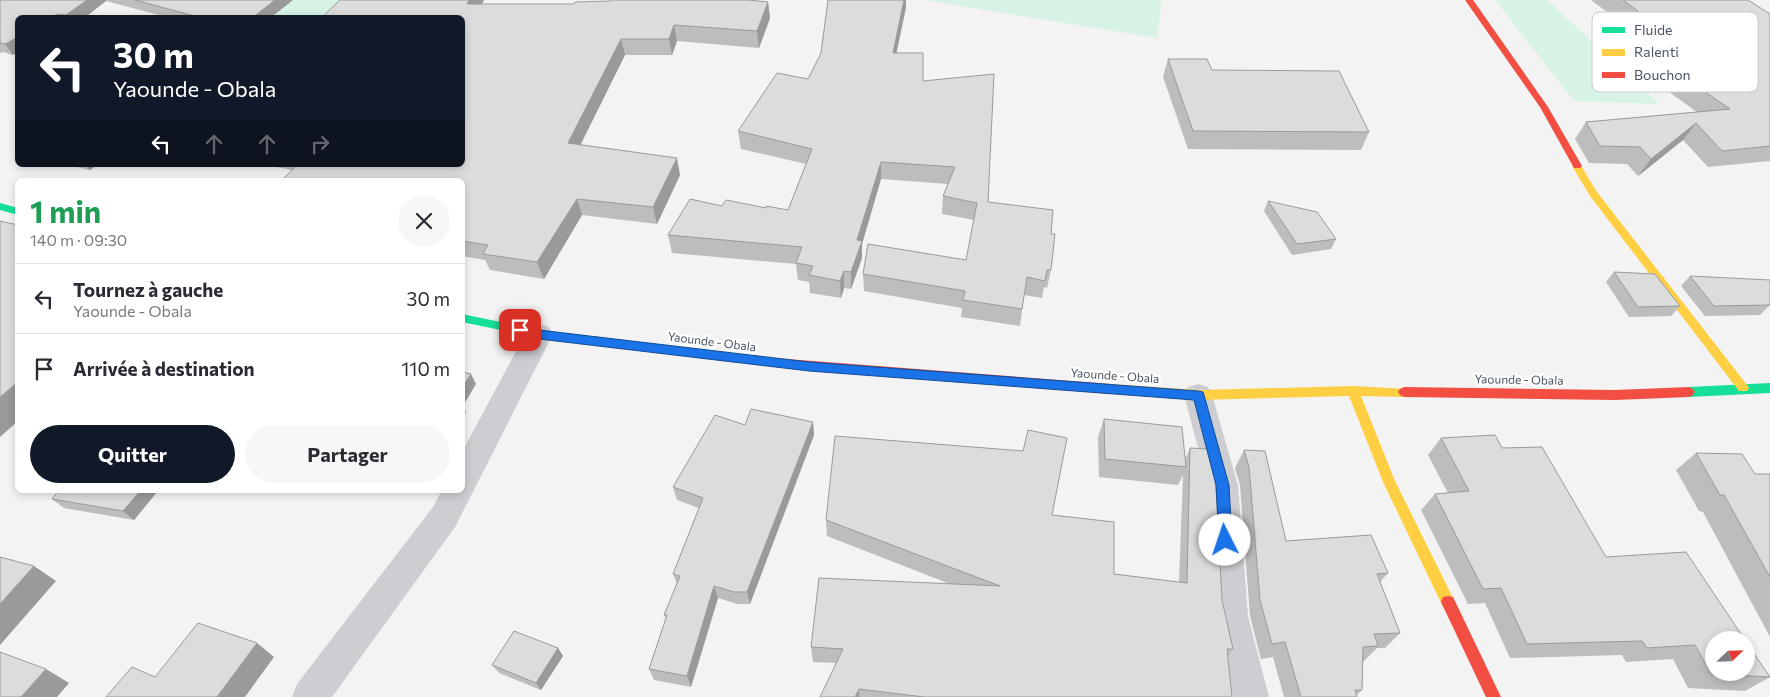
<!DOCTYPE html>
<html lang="fr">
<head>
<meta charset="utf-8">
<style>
  :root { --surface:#fff; --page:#f7f7f7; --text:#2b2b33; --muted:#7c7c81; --line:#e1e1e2; --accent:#111827 }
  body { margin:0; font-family:Commissioner,sans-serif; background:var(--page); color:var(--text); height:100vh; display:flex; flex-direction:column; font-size:19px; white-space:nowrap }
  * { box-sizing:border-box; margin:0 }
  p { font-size:16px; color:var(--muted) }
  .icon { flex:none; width:28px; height:28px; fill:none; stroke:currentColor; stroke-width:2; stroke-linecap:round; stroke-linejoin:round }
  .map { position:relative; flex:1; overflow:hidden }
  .sheet { position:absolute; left:15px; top:178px; width:450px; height:315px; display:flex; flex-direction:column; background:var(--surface); border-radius:8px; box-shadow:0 2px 8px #0003 }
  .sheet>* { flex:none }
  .top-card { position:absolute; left:15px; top:15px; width:450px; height:152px; border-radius:8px; box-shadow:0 2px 8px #0003; background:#111827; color:#fff; overflow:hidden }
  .needle { width:32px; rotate:67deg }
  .fabs { position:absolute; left:1705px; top:631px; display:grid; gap:10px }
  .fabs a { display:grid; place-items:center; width:50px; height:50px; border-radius:50%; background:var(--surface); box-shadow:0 2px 8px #0003; font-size:25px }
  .pin { position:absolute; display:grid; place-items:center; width:42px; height:42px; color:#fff; margin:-21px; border-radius:10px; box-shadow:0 2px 8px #0006 }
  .me { position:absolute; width:55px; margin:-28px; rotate:356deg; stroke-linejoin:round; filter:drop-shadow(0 0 4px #0008) }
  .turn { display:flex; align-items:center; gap:18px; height:105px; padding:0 15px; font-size:22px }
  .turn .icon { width:65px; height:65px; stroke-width:2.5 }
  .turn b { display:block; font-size:35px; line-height:42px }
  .lanes { display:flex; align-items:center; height:48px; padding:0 15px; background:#0003; justify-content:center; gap:25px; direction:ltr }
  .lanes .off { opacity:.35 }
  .round { display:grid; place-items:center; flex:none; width:52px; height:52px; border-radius:26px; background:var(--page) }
  .headline { display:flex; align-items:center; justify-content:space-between; height:85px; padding:0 15px }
  h1 { font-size:30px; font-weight:700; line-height:38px; color:#1e9e55 }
  .action { display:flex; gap:10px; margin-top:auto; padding:10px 15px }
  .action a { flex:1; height:58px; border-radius:30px; background:var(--accent); color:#fff; font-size:20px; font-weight:700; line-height:58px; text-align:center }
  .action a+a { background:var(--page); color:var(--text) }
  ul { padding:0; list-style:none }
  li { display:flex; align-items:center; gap:15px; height:70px; padding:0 15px; border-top:1px solid var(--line) }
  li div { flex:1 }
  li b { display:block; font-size:19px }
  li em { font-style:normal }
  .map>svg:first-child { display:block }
  .green { fill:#d6f3e3 }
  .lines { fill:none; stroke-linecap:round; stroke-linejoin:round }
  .street { fill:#ccced2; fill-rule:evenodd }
  .fast { fill:#16e098; fill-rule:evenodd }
  .slow { fill:#ffcf43; fill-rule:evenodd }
  .jam { fill:#f24e42; fill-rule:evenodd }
  .wall { fill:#bdbdbe }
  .shaded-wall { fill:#9a9a9b }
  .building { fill:#dcdcdd; stroke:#9a9a9b }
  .route { fill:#1a73e8; stroke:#114b97 }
  .labels { text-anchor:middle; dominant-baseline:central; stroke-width:4.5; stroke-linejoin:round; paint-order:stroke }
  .street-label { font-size:12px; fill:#485461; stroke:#fff }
  .key { fill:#fff; stroke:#c8ccd0; stroke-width:1 }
  .key-label { font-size:14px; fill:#485461 }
</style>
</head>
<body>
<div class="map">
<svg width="1770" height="697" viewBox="0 0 1770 697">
  <rect width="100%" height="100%" fill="#f3f3f3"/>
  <g class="green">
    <path d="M262,0H400L396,17L257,18Z"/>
    <path d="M925,0H1162L1157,38Z"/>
    <path d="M1495,0H1547L1659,104L1574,101Z"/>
  </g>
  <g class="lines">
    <g class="street">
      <path d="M539,324L549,327L553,334L455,527L332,697H292L297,684L433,507L442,490H462V452L529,327Z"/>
      <path d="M1198,384L1208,387L1212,395L1238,485L1248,616L1269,697H1233L1214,616L1208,485L1184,395L1188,387Z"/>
    </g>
    <g class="fast">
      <path d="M0,203L18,208V215L0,210Z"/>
      <path d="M462,314L539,330L774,358L778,359L780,362L778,365L774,366L539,338L462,322Z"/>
      <path d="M1770,383V393L1689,397L1685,395L1683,392L1685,389L1689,387Z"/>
    </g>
    <g class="slow">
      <path d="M1577,163L1580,164L1597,192L1747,385L1749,388L1747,391H1739L1590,196L1572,166Z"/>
      <path d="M1111,384L1198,390L1353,386L1408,389L1410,392L1408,395L1404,397L1361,396L1395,481L1455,602L1453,607L1448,608L1443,607L1383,482L1349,396L1198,400L1111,394L1107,392L1105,389L1107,386Z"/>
    </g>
    <g class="jam">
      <path d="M1465,0H1473L1548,107L1582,166L1580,168H1574L1540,107Z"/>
      <path d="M774,358L1111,384L1115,386L1117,389L1115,392L1111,394L774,366L770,365L768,362L770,359Z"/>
      <path d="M1404,387L1615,390L1689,387L1693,389L1695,392L1693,395L1689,397L1615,400L1404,397L1400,395L1398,392L1400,389Z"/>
      <path d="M1448,596L1453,597L1501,697H1486L1441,602L1443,597Z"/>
    </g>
  </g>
  <g class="wall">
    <path d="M0,0H293L270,18H170L106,1L84,18H18L13,55L3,52L0,53Z"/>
    <path d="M340,0H484L482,4H574L768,2L770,18L759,48L677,41L672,55H625L580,145L680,175L657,224L582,215L544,279L490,270L485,260L462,256V180L292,170L271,166V165H462V18Z"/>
    <path d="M828,0H906V7L896,53L923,81L988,202L1051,234V270L1047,288L1044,287L1042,298L1024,295L1020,326L961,317L962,308L864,291L863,274L966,260L974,220L942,214L943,196L948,184L881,179L862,244V258L851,289L844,288L841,298L810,293L809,282L798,280L796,264L672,253L668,235L722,206L788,210L806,164L741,149L738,131L808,79L821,53Z"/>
    <path d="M1591,0H1748L1770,14V163L1769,161L1708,167L1683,140L1638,176L1627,164L1589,163L1575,139L1586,122L1697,112L1595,39L1605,23L1618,20Z"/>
    <path d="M1168,59L1212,70L1369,132L1361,150L1188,149L1163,77Z"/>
    <path d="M68,165H97L90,170Z"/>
    <path d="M1268,201L1336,239L1331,249L1292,255L1264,211Z"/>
    <path d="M1614,272L1680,306L1671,316L1629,317L1606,282Z"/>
    <path d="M1690,276L1770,305L1760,315L1705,316L1681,286Z"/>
    <path d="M1104,419L1185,460L1190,448L1222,600L1233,649L1228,656L1232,697H820L836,663L813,662L811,647L950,584L827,536L826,520L1052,515L1114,574L1179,582L1183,475L1178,485L1099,477L1098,437Z"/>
    <path d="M813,422L814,435L750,604H737L718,598L691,687L654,680L649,669L666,619L664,615L677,584L673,574L699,508L677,500L673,487L745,425Z"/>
    <path d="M1441,438L1502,448L1606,557L1770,677L1745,691L1688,688L1673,659L1626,662L1622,655L1510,658L1485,603L1468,604L1421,510L1435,494L1448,493L1428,455Z"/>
    <path d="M1244,450L1286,541L1388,573L1380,582L1400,633L1385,648H1377L1364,661H1363L1362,690L1356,696L1357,697H1284L1273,657L1261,659L1250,616L1240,485L1235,468Z"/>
    <path d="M1696,453L1755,474H1770V637L1703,512L1699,511L1676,470Z"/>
    <path d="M157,492L134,520L64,508L52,499Z"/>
    <path d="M558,648L563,656L541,690L499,673L492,665Z"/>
  </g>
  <g class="shaded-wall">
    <path d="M87,0H106V1L84,18H68L66,15Z"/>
    <path d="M275,0H293L270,18H252Z"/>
    <path d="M469,0H484L473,20L467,4Z"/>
    <path d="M904,0H906V7L893,70V53Z"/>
    <path d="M768,2L770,18L759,48L757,31Z"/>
    <path d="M57,14L60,18H50Z"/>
    <path d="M674,25L677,41L672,55L669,39Z"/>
    <path d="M18,37V52L13,55L5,44Z"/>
    <path d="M621,39L625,55L573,160L568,143Z"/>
    <path d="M1696,123L1683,140L1638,176L1651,159Z"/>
    <path d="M677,158L680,175L657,224L653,207Z"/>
    <path d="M881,162V179L862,244V258L851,289V272L857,240Z"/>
    <path d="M86,165H97L90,170Z"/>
    <path d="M577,199L582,215L544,279L537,262Z"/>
    <path d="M844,271V288L841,298L840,281Z"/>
    <path d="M471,374L476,384L463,406L466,412L462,419V388Z"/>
    <path d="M18,382V421L0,437V397Z"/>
    <path d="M813,422L814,435L750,604L747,592Z"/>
    <path d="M141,490H154L157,492L134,520L123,511Z"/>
    <path d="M34,566L56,581L0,645V604Z"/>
    <path d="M714,586L718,598L691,687L687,676Z"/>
    <path d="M257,643L274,657L245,697H217Z"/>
    <path d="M558,648L563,656L541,690L536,683Z"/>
    <path d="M46,669L69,683L57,697H21Z"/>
    <path d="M859,689V697H855Z"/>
  </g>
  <g class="building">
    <path d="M0,0H87L66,15L57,14L50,18H18V37L5,44L0,43Z"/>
    <path d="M135,0H275L252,18H202Z"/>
    <path d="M340,0H469L467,4H574L575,2L610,1V0H748L768,2L757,31L674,25L669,39H621L568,143L677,158L653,207L577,199L537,262L483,254L488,245L462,241V180H282L297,165H462V18H321Z"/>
    <path d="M828,0H904L893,53H923V81L994,74L988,202L1053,210L1051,234H1055L1051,270H1047L1045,281L1027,277L1022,309L963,300L965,291L863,274L868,244L966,260L977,203L943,196L955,167L881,162L857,240L862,241L851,272L844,271L840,281L809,275L813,266L796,263L802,247L668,235L690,199L722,206L726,200L766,208V206L788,210L812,149L738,131L777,73L808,79L821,53Z"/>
    <path d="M1623,0H1748L1770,14V146L1722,151L1696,123L1651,159L1640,147L1600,146L1586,122L1730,109L1605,23L1642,14Z"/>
    <path d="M1168,59H1207L1212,70L1339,71L1369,132L1193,131Z"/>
    <path d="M1268,201L1317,212L1336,239L1297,244Z"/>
    <path d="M0,221L18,225V349L16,351L18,352V382L0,397Z"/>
    <path d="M1614,272L1655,274L1680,306L1638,307Z"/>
    <path d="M1690,276L1770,280V305L1714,306Z"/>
    <path d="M462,372L471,374L462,388Z"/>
    <path d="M751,409L813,422L747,592H734L714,586L687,676L649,669L667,615H664L680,576L673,574L703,498L673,487L715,415L745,425Z"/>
    <path d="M1104,419L1182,427L1186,467L1105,459Z"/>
    <path d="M1028,430L1067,438L1052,515L1114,522V574L1187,583L1190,448L1209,449L1215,468L1222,600L1233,649H1227L1232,697H924L859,689L855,697H820L843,649L811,647L819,578L1000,586L826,520L835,436L1023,451Z"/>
    <path d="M1495,435L1502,448L1542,447L1606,557L1686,552L1745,640H1714V672H1746V642L1770,677L1711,674L1695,645L1647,648L1642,641L1527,644L1501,588L1483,589L1435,494L1469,491L1441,438Z"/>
    <path d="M1244,450L1265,451L1286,541L1371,535L1388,573L1377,574L1400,633L1374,634L1378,646L1363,647L1362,690H1355L1357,697H1301L1285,642L1272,644L1260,600L1249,467Z"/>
    <path d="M1696,453L1742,454L1755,474H1770V577L1724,495H1720Z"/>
    <path d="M59,490H141L123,511L52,499Z"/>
    <path d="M0,557L34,566L0,604Z"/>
    <path d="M198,623L257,643L217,697H106L132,667L155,677Z"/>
    <path d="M514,631L558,648L536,683L492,665Z"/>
    <path d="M0,652L46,669L21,697H0Z"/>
  </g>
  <path class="route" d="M520,326L539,330L809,362L1198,391L1203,392L1204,395L1229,485L1232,540L1230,544L1225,546L1221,544L1219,540L1216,485L1194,400L809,371L539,339L516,333L515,330Z"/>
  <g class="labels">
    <g class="street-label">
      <text transform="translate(712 341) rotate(7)">Yaounde - Obala</text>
      <text transform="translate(1115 375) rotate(4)">Yaounde - Obala</text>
      <text transform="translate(1519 379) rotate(1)">Yaounde - Obala</text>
    </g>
  </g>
  <rect x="1592" y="12" width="166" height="80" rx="8" class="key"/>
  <rect x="1602" y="27" width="23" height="6" fill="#16e098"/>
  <rect x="1602" y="49" width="23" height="7" fill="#ffcf43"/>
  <rect x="1602" y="72" width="23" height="6" fill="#f24e42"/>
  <g class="key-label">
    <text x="1634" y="35">Fluide</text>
    <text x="1634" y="57">Ralenti</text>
    <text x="1634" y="80">Bouchon</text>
  </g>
</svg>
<div class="fabs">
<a><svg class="needle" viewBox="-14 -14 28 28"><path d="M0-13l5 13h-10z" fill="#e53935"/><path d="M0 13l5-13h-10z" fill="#7c7c81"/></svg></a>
</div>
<div class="pin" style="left:520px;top:330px;background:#d93025"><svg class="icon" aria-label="arrive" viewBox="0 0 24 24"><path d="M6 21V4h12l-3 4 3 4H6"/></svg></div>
<svg class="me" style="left:1225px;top:540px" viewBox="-20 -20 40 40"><circle r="19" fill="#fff"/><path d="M0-13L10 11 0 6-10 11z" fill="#1a73e8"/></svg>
<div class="top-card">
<div class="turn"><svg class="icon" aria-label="left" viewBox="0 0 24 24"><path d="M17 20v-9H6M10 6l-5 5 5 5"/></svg><div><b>30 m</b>Yaounde - Obala</div></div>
<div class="lanes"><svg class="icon" aria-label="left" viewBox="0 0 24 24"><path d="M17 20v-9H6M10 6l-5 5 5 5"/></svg><svg class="icon off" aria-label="ahead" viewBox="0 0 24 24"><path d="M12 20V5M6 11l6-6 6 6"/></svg><svg class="icon off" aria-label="ahead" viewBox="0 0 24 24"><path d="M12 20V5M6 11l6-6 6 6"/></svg><svg class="icon off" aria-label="right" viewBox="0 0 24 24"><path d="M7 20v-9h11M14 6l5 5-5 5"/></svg></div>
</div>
<section class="sheet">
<div class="headline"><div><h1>1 min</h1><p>140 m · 09:30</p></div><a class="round"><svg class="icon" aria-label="close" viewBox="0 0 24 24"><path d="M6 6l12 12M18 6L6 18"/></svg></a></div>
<ul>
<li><svg class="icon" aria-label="left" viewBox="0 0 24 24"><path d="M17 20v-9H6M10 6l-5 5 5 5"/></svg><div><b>Tournez à gauche</b><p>Yaounde - Obala</p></div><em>30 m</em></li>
<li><svg class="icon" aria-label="arrive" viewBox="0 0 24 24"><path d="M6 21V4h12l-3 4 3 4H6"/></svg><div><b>Arrivée à destination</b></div><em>110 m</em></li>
</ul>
<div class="action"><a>Quitter</a><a>Partager</a></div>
</section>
</div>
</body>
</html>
